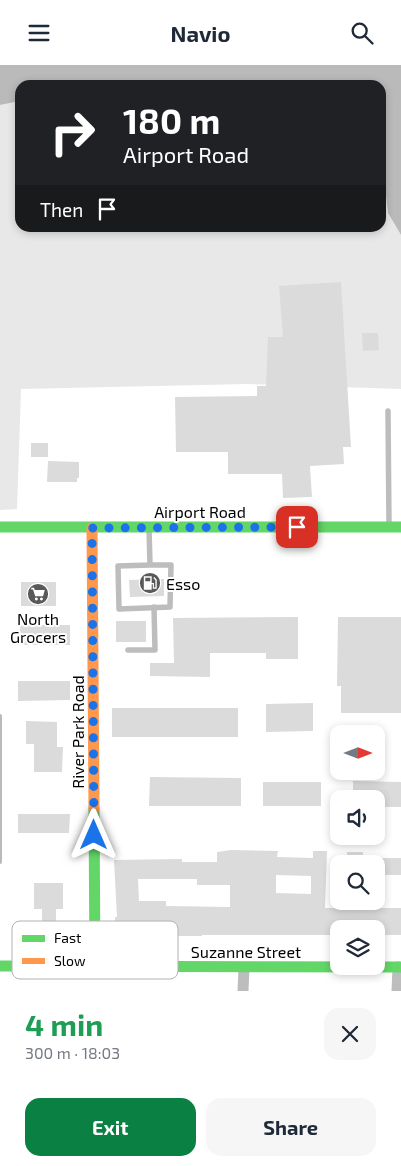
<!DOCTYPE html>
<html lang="en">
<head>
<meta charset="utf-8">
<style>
  :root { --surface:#fff; --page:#f6f6f7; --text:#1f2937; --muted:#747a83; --accent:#0b8043 }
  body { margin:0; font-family:"Exo 2",sans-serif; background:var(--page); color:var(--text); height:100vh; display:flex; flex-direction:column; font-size:19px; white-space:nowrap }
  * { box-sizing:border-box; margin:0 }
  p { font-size:16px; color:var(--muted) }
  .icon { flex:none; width:28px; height:28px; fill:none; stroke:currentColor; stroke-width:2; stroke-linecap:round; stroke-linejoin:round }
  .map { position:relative; height:926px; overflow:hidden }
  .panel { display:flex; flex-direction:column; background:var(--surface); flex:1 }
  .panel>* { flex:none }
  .top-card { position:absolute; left:15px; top:15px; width:371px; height:152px; border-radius:15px; box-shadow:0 2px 8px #0003; background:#202124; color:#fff; overflow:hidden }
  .needle { width:32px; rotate:90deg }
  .tools { position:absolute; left:330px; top:660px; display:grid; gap:10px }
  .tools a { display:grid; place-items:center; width:55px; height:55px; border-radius:10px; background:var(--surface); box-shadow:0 2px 8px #0003; font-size:25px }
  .pin { position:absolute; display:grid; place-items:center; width:42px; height:42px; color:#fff; margin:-21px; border-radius:10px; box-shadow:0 2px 8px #0006 }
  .me { position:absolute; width:55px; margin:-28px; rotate:0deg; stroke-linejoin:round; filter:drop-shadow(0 0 4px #0008) }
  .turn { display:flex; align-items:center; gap:18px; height:105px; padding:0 25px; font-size:22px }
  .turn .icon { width:65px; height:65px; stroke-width:2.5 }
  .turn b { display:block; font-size:35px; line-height:42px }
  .then { display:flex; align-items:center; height:48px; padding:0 25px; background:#0003; gap:10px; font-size:19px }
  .round { display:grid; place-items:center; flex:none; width:52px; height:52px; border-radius:15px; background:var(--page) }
  .summary { display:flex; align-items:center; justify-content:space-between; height:85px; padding:0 25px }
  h1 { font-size:30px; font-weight:700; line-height:38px; color:#1e9e55 }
  .action { display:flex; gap:10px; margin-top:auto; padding:10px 25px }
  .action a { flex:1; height:58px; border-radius:15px; background:var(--accent); color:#fff; font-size:20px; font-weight:700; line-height:58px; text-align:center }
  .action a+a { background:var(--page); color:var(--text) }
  header { display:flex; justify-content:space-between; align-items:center; height:65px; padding:0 25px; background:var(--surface); font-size:22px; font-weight:700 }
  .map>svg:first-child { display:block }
  .green { fill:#e8e8e8 }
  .water { fill:#bababa }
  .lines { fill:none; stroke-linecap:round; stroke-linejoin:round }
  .stream { stroke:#bababa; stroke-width:4 }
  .building { fill:#dbdbdb; fill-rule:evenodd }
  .lane { stroke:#bdbdbd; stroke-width:5.5 }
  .street { stroke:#bdbdbd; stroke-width:11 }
  .fast { stroke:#63d668; stroke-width:11 }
  .slow { stroke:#ff974d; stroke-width:11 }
  .route { stroke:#1a73e8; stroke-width:9; stroke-dasharray:0 16.2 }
  .labels { text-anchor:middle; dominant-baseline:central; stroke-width:4; stroke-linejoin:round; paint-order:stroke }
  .street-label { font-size:16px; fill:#000; stroke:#fff }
  .poi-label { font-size:16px; fill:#000; stroke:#fff; text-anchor:start }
  .key { fill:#fff; stroke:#b2b2b2; stroke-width:1 }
  .key-label { font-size:14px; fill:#000 }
</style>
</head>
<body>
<header><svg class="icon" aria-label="menu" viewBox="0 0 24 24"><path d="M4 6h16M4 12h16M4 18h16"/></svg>Navio<svg class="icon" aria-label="search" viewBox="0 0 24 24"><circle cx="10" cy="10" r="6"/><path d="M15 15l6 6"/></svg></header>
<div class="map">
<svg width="401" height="926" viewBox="0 0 401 926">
  <rect width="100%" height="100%" fill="#fff"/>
  <path class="green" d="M20,36V162H381L382,88L388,148L401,170V324L247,319L21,324L17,444L0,445V40Z"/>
  <path class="water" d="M0,0H401V170L388,148L381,87V20H20V36L0,40Z"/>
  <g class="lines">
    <path class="stream" d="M0,651V797"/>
  </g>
  <g class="building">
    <path d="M341,217L351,382H343L344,399L310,401L312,432L283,433L282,409H228V387H176L175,332L257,331V321H266L268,272H283L279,221Z"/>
    <path d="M362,268H378L379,285L363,286Z"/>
    <rect x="31" y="378" width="17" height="14"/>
    <path d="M48,396L79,397V413H77V417H47Z"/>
    <path d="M164,514V531L130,532L129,515Z"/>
    <rect x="21" y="517" width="35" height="24"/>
    <path d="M298,552V594H266V588H210V612L150,611V598H174L173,553Z"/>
    <path d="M338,552H401V648H341V621H337Z"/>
    <rect x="116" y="556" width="30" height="21"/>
    <rect x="20" y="560" width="50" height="20"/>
    <path d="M18,616H70V635L18,636Z"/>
    <path d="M313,638V666L266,667V639Z"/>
    <rect x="112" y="643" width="126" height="29"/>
    <path d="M26,656L57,657V682H63L62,707H34V679H26Z"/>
    <path d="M150,712L241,713V741H149Z"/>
    <path d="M353,716L401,717V742H376V734H353Z"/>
    <rect x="263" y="717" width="58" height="24"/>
    <path d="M18,749H70L69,768H18Z"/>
    <path d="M231,785L278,786L277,792L313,793V786H327L325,843H401V870H376V864H339V870H202V871H176V870H116L115,852H117L114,795L182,794V797H217V787ZM276,810L311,811V829L276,828ZM138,814H197V820H230V842L166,841V836H139Z"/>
    <rect x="347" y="787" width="16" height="12"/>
    <rect x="376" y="793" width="25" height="17"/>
    <path d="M34,818H63V844H56V871H42V844H34Z"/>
  </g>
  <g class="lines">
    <g class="lane">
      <path d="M388,346L389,460"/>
      <path d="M149,463L150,500L118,501L119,544L170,542L171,500H150"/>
      <path d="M128,585H155L154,542"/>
    </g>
    <g class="street">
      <path d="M243,926L244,903"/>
      <path d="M397,926L398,902"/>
    </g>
    <g class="fast">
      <path d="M0,462H401"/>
      <path d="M94,744L95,901"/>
      <path d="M0,901L401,902"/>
    </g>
    <path class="slow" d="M92,463L94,744"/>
  </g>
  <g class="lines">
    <path class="route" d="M94,770L92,463L297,462"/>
  </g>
  <defs>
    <g id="fuel-disc" transform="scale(1.125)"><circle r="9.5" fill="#595959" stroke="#fff"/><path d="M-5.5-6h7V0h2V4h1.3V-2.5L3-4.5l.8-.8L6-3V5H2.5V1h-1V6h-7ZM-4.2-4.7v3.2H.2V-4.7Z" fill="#fff"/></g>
    <g id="supermarket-disc" transform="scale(1.125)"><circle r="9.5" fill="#595959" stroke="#fff"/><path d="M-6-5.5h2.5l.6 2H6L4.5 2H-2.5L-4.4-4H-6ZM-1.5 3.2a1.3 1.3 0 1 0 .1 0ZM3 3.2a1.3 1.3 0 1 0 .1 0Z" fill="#fff"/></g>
  </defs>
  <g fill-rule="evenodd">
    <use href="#fuel-disc" x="150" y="518"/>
    <use href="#supermarket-disc" x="38" y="529"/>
  </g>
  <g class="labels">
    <g class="street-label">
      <text x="200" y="446">Airport Road</text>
      <text transform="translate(77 667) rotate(-90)">River Park Road</text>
      <text x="246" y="886">Suzanne Street</text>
    </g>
    <g class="poi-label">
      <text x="166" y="518">Esso</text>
      <text x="38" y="553" text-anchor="middle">North<tspan x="38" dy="18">Grocers</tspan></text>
    </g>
  </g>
  <rect x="12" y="856" width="166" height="58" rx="8" class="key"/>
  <rect x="22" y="870" width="23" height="7" fill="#63d668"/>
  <rect x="22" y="893" width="23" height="6" fill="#ff974d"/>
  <g class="key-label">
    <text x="54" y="878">Fast</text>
    <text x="54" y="901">Slow</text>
  </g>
</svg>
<div class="tools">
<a><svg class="needle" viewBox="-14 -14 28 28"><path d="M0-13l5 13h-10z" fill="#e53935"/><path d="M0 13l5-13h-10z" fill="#747a83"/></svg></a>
<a><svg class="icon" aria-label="sound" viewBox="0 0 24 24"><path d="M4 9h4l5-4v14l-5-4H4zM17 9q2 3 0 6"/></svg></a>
<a><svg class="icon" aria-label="search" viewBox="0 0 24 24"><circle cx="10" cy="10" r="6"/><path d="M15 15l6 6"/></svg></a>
<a><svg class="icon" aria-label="layers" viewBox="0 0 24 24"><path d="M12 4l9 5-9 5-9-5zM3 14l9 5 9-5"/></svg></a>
</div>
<div class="pin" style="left:297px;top:462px;background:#d93025"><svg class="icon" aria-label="arrive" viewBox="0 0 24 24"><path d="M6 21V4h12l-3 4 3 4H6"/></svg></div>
<svg class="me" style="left:94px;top:770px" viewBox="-20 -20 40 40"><path d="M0-17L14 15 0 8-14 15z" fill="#1a73e8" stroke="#fff" stroke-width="4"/></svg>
<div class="top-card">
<div class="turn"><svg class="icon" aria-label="right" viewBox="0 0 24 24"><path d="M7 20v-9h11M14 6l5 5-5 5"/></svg><div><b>180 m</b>Airport Road</div></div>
<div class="then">Then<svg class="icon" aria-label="arrive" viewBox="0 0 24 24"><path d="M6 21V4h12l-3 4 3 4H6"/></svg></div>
</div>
</div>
<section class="panel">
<div class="summary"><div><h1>4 min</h1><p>300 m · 18:03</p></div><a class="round"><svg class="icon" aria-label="close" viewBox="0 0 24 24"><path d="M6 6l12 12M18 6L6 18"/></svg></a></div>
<div class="action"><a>Exit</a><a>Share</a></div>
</section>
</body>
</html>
